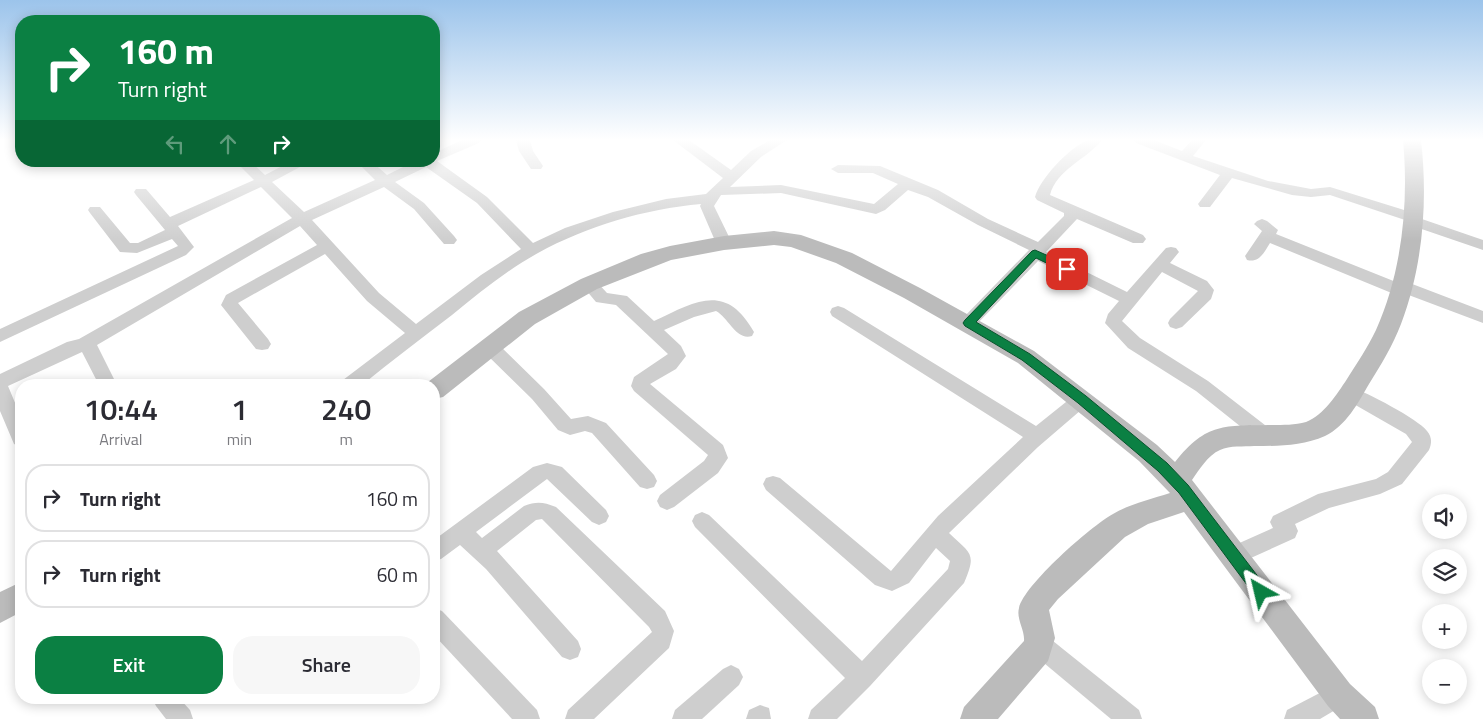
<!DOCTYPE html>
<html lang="en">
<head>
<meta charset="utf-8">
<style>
  :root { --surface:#fff; --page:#f7f7f7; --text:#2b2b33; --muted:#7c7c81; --line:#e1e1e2; --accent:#0b8043 }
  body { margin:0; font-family:"Titillium Web",sans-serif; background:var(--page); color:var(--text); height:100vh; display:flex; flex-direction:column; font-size:19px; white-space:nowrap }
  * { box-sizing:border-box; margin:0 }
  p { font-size:16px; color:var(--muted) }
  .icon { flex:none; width:28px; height:28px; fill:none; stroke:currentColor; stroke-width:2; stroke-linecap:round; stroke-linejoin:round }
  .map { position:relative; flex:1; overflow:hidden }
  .details { position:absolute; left:15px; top:379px; width:425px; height:325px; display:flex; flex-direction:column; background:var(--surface); border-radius:20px; box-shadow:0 2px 12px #0003 }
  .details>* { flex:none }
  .guide { position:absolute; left:15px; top:15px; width:425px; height:152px; border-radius:20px; box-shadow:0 2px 12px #0003; background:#0b8043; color:#fff; overflow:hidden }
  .controls { position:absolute; left:1422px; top:494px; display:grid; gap:10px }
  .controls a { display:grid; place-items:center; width:45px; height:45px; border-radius:50%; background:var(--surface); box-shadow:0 2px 12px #0003; font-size:25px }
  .pin { position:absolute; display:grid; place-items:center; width:42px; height:42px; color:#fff; margin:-21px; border-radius:10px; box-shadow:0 2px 8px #0006 }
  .me { position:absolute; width:55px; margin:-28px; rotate:323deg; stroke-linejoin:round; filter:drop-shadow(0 0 4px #0008) }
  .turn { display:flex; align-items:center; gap:18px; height:105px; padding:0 20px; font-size:22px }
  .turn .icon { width:65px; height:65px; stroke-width:2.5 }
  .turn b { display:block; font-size:35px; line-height:42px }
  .lanes { display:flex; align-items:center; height:48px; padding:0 20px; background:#0003; justify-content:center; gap:25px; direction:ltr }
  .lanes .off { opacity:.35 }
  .eta { display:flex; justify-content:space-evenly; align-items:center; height:85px; text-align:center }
  .eta b { font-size:30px; font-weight:600; line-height:35px }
  .cta { display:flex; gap:10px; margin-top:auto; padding:10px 20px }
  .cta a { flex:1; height:58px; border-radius:20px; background:var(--accent); color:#fff; font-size:20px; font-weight:600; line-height:58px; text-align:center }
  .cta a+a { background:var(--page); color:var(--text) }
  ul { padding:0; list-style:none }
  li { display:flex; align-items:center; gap:15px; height:68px; margin:0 10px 8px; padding:0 10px; border:2px solid var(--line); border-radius:20px }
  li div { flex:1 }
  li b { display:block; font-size:19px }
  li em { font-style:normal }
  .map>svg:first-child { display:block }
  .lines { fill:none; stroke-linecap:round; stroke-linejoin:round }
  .street { fill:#cecece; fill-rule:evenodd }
  .secondary { fill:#bbb; fill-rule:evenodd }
  .route { fill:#0b8043; stroke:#07532c }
</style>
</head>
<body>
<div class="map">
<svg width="1483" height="719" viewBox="0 0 1483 719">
  <rect width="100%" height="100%" fill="#fff"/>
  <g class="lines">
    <g class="street">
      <path d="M462,140H481L479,143L437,161L487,197L533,243L565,228L613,212L666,199L706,194L723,178L673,140H689L731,170L751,151L770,140H787L761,157L730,187L781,185L874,204L898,184L873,173H838L831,169L838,165L880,166L938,190L988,219L1038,242L1064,216V213L1037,200L1035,197C1040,179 1068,149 1086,141C1090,139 1097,140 1102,140C1086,160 1057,169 1050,195L1143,235L1146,239L1143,243H1133L1077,219L1046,252L1127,292L1166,248L1171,247L1176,248L1179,252L1170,263L1207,281L1214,290L1211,299L1182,327L1176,329L1170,327L1168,323L1170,319L1198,291L1162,272L1122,321L1140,338L1208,381L1274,432L1276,437L1274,442L1267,445L1260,442L1196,391L1128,348L1105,323L1108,314L1119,301L1038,261L974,327L968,329L962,327L960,323L962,319L1029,250L978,225L928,197L908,190L885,210L876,214L781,193L721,195L714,206L732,243L729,247H719L716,243L700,206L701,204C645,209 587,226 538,253C507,270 479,293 452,315C422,338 391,361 362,385H340L343,380L405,333L367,301L325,254L238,303L268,339L271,344L268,349L262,350L256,349L221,305L226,295L317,245L300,226L97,345L117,385H99L82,352L8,386L21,417V447L14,444L0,411V374L67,342L79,339L292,218L261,187L178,226L194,247L186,255L0,342V329L178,246L172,239L137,253L120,252L90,213L88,210L90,207H100L130,243H138L165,230L136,195L134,192L136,189H146L170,217L254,180L235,161H250L265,175L292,161H311L272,182L304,212L375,180L356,161H371L387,175L415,161H434V153ZM426,167L477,203L521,249L481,275L416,324L379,293L312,220L384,187L414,209L444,244H454L457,240L454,236L424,203L395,182Z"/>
      <path d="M516,140H530L533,151L543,166L541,169H531L519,151Z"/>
      <path d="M1134,140H1154L1182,151L1192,140H1206L1193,156L1268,181L1311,189L1330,187L1417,214L1419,218L1483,240V250L1407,224L1405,220L1330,195L1311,197L1292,195L1232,178L1210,207H1200L1198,204L1220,175L1136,143Z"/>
      <path d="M1262,219L1267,221L1278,230L1276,234L1396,282L1401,280L1407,282L1483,311V323L1406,294L1400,296L1394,294L1270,243C1264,252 1260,263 1247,260L1245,256L1262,231L1254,224L1257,221Z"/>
      <path d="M589,278L595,280L607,293L627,296L654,321C696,301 726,282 754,332L752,336C736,341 729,318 716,311L694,317L664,330L681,346L686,356L676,369L650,384L723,445L728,458L718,473L674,507L667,510L660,507L657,501L660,495L704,461L708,455L634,391L631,386L634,377L668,354L616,305L596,302L581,284L583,280Z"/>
      <path d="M838,306L844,308L1036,426L1076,394L1082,392L1088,394L1091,399L1088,404L1038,447L949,533C971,554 977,553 964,583L870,686L837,719H808L811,710L845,678L695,527L692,521L695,515L702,512L709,515L862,661L948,569L950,561L936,548L909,583L892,591L875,585L766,490L763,484L766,478L773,476L780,478L891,571L938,516L1023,437L832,316L830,312L832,308Z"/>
      <path d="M489,340L495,341L544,389L571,419L588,416L606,423L654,475L657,481L654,487L647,489L640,487L592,433L585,431L570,435L558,430L532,399L483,351L480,346L483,341Z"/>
      <path d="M1351,387C1366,392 1418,419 1427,431C1432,437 1432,443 1429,450L1402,484L1380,494L1329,508L1295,524L1298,531L1295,538L1233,566L1226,563L1222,556L1226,549L1273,528L1270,522L1273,516L1318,494L1376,479L1388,472L1412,442L1406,434L1345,399L1342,394L1345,389Z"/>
      <path d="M547,463L562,467L606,510L609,516L606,522L599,525L592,522L547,479L476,532L482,538L524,506C537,501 543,502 556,507L665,611L674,631L669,648L594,719H565L568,710L652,632L649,627L542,519L536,520L497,551L578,641L581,649L578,657L570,660L562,657L486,569L460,545L441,559L434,561V540L533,467Z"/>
      <path d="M434,608L442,611L537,710L540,719H512L434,635Z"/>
      <path d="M1040,634L1048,637L1139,710L1142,719H1111L1032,653L1029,645L1032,637Z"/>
      <path d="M731,665L739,669L743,677L739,685L702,719H672L675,710L723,669Z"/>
      <path d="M1339,683L1347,687L1351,695L1347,703L1320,719H1284L1287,710Z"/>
      <path d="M152,698H179L190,710L193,719H166L156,706Z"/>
      <path d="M760,705L769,708L771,719H746L749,710Z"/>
    </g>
    <g class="secondary">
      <path d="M1403,140H1421C1428,201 1423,266 1401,324C1393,345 1381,365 1369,384C1358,403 1346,426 1325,436C1302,446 1278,446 1254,446C1244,447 1230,445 1220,450C1208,455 1199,470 1192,480L1350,684L1375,707L1379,719H1340L1328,706L1184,512L1148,524L1125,537L1058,599L1049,610L1055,638L1048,661L998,719H960L964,707L1024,641C1025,630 1016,619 1019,608C1024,585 1091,526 1113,514C1130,504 1151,499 1170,493L1139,461L1018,363L904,298L836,263L791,247L774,245L724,250L671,260L597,289L535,324L443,397L434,399V385H424L519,312L581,279L641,254L670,246L724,236L774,231L801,235L852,253L920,288L1034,351L1157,445L1175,462C1207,422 1224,426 1272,425C1283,425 1295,425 1306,422C1324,415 1337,394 1347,379C1357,363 1368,347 1376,330C1402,272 1409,203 1403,140Z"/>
      <path d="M21,582V612L0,623V592Z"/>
    </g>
  </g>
  <linearGradient id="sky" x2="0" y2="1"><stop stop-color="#9cc4eb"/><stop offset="0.58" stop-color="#fff"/><stop offset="1" stop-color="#fff" stop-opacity="0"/></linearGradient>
  <rect width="1483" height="241" fill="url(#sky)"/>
  <path class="route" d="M1035,250L1071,266L1072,269L1071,271H1063L1036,258L976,322L1030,354L1086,396L1167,463L1188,485L1266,587L1268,592L1266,597L1261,599L1256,597L1179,493L1158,471L1078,403L1022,360L965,326L963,323L965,320L1032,251Z"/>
</svg>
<div class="controls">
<a><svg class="icon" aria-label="sound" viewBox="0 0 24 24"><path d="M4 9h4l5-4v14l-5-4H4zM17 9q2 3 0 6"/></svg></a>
<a><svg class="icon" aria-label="layers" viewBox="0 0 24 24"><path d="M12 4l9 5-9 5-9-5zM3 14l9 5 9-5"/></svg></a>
<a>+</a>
<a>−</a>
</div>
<div class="pin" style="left:1067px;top:269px;background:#d93025"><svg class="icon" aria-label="arrive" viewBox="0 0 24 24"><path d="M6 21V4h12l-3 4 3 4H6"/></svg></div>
<svg class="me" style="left:1261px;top:592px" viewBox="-20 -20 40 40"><path d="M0-17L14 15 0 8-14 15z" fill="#0b8043" stroke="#fff" stroke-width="4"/></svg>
<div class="guide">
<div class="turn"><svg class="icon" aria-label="right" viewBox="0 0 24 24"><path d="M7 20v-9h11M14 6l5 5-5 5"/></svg><div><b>160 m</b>Turn right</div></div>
<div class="lanes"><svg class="icon off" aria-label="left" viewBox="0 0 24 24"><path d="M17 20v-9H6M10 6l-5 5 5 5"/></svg><svg class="icon off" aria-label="ahead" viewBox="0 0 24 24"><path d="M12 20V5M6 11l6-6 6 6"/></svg><svg class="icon" aria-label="right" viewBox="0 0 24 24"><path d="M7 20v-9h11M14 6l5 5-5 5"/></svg></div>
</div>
<section class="details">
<div class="eta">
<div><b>10:44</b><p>Arrival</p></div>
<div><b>1</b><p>min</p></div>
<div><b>240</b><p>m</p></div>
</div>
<ul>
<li><svg class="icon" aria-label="right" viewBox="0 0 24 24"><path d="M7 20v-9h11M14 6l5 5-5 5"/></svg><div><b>Turn right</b></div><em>160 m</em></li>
<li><svg class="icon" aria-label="right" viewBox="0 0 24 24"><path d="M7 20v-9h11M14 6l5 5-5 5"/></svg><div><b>Turn right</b></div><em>60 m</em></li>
</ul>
<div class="cta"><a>Exit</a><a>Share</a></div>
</section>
</div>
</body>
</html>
